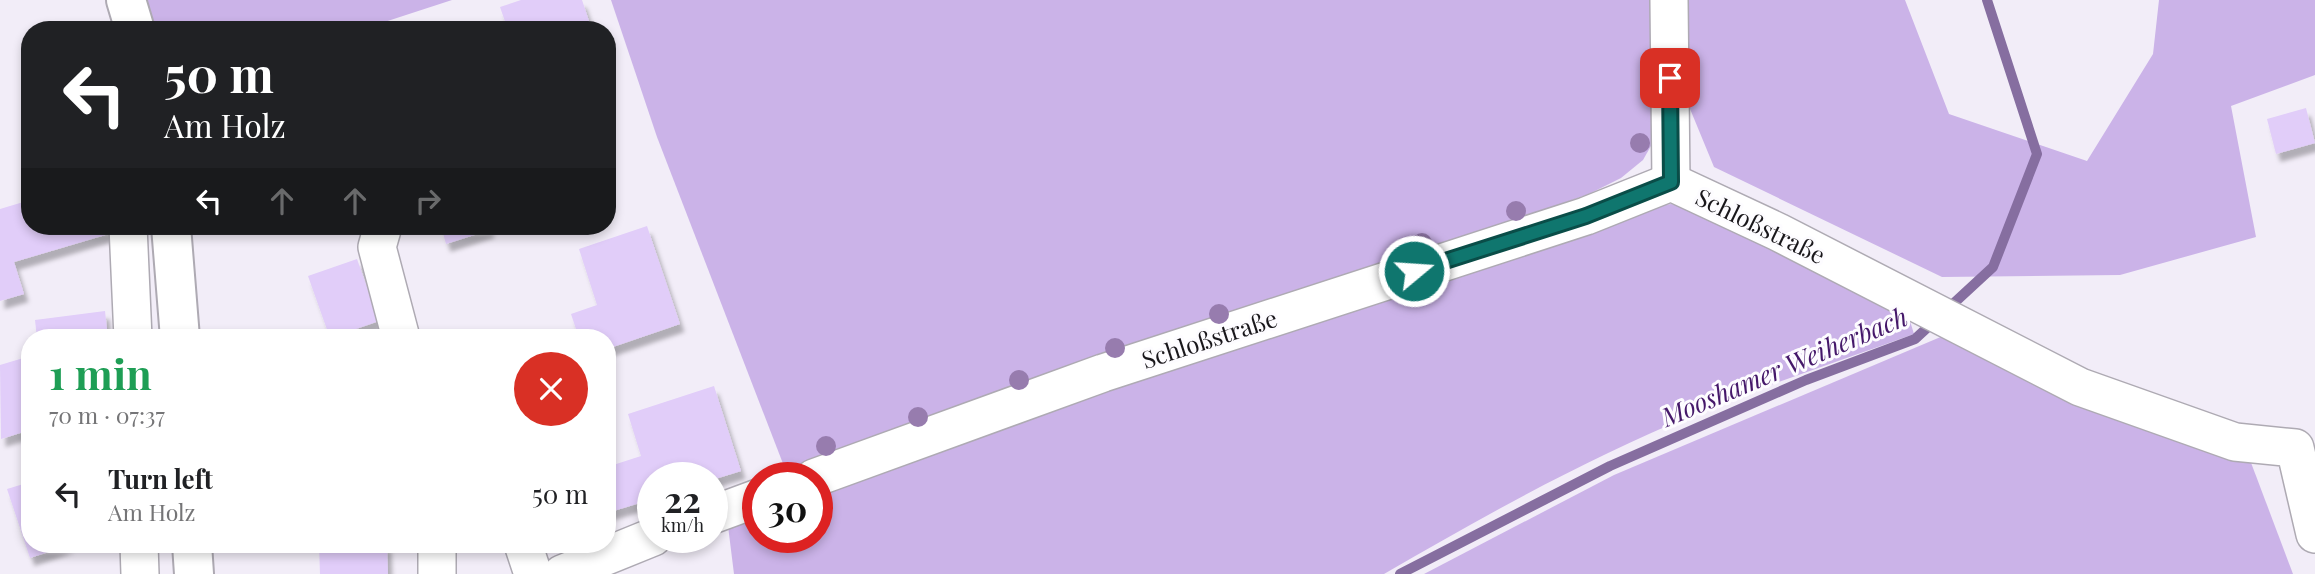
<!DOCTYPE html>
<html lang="en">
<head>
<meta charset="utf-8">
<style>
  :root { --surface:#fff; --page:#f2f2f2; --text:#202124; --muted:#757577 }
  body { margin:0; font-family:"Playfair Display",serif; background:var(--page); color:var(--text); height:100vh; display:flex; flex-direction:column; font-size:26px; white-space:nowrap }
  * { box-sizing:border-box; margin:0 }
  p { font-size:23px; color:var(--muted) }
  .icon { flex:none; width:38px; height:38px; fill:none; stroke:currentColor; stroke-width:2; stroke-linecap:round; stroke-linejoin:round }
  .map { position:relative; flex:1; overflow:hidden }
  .side { position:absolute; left:21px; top:329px; width:595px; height:224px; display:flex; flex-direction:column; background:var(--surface); border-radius:28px; box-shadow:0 4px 10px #0003 }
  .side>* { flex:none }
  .banner { position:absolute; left:21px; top:21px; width:595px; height:214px; border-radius:28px; box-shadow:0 4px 10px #0003; background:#202124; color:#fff; overflow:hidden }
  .speed { position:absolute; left:637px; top:462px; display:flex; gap:14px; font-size:35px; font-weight:700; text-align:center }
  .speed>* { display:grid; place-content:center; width:91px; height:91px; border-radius:50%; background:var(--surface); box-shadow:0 4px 10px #0003; line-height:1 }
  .speed small { font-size:18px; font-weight:400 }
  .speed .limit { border:10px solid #d22; background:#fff; color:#111 }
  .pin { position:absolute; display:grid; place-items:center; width:60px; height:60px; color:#fff; margin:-30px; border-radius:14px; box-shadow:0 4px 10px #0006 }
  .me { position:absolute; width:77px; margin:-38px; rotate:72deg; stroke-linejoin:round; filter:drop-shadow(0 0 5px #0008) }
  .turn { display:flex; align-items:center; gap:24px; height:147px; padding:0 28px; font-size:32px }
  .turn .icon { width:91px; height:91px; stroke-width:2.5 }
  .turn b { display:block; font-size:49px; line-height:60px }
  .lanes { display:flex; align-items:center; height:66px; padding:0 28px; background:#0003; justify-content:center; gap:35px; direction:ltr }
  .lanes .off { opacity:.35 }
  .round { display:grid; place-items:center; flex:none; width:74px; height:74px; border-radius:37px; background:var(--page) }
  .summary { display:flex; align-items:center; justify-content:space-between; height:119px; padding:0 28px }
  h1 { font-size:42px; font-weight:700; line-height:52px; color:#1e9e55 }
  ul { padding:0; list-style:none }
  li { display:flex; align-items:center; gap:21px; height:91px; padding:0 28px }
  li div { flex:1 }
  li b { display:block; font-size:26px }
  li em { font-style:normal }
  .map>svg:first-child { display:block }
  .green { fill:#cbb3e8 }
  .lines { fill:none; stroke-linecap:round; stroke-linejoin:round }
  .stream { stroke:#866ea0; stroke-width:10 }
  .building { fill:#e1cdf9; filter:url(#shadow) }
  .minor-casing { stroke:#aeaab3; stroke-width:40 }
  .major-casing { stroke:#aeaab3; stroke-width:42 }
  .minor { stroke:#fff; stroke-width:37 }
  .major { stroke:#fff; stroke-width:38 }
  .tree { fill:#977cae }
  .route-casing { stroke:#0a4d48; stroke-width:18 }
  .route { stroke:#0f766e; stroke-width:12 }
  .labels { text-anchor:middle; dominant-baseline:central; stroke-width:6; stroke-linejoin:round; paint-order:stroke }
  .street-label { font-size:24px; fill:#19171b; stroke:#fdfcff }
  .water-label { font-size:26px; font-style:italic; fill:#45186a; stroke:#fdfcff }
</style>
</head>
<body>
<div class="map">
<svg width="2315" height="574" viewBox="0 0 2315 574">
  <defs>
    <filter id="shadow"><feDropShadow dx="4.5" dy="8" stdDeviation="2" flood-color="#0004"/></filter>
  </defs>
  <rect width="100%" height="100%" fill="#f2edf8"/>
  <g class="green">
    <path d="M142,0H452L360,30H151Z"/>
    <path d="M611,0H1653L1660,130L1643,160L1621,178L1589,194L787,474L657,137Z"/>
    <path d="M1681,0H1905L1949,114L2087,161L2153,54L2159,0H2315V75L2231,106L2256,237L2120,275L1942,277L1714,167L1688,104Z"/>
    <path d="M1671,204L1707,211L1906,308L1914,334C1840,361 1765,385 1693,415C1586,459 1484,516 1384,574H734L728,526L758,516V537H817V494L1123,385L1638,209Z"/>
    <path d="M1950,333L2250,460L2293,574H1424L1614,475Z"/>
  </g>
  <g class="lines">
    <path class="stream" d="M1400,574L1610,466L1806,380L1915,339L1993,267L2037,154L1987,0"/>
  </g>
  <g class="building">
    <path d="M521,0H582L592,30H508L500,7Z"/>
    <path d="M2306,108L2315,143L2276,154L2267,119Z"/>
    <path d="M30,200V226H110L112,233L14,262L24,294L0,301V209Z"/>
    <path d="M441,226H489L490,230L446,244Z"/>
    <path d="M647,226L680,324L607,349V338H579L571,314L597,305L579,249Z"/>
    <path d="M357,259L379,321L330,338L308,276Z"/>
    <path d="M105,311L108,338H37L35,320Z"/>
    <path d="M30,356V430L1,439L0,365Z"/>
    <path d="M714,386L741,471L712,480L653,478V499L607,513V467L641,456L628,414Z"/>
    <path d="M30,482V544L70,545L30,558L7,489Z"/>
    <path d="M319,544H387L388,574H320Z"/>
  </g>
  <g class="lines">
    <g class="minor-casing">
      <g id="minor">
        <path d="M1669,0L1671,182"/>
        <path d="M128,226L133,338"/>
        <path d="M383,226L377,247L401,338"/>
        <path d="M814,478L1103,373L1586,216L1671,182L1778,232L2080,387L2235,442L2295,448L2315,534"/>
        <path d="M712,515L758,498"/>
        <path d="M139,544L140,574"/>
        <path d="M523,544L533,574"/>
        <path d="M437,574V544"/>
        <path d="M562,574L653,537"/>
      </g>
    </g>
    <g class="major-casing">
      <g id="major">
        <path d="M126,0L135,30"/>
        <path d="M171,226L180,338"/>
        <path d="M192,544L194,574"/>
      </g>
    </g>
    <use href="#minor" class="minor"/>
    <use href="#major" class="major"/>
  </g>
  <g class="tree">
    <circle cx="1640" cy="143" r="10"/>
    <circle cx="1516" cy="211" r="10"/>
    <circle cx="1422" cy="243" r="10"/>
    <circle cx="1219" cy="314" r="10"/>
    <circle cx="1115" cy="348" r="10"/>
    <circle cx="1019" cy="380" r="10"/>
    <circle cx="918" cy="417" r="10"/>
    <circle cx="826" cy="446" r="10"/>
  </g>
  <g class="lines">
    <g class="route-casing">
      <path id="route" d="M1414,271L1586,216L1671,182L1670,78"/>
    </g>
    <use href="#route" class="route"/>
  </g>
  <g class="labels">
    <g class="street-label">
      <text transform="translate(1761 225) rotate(26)">Schloßstraße</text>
      <text transform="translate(1209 338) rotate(-18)">Schloßstraße</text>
    </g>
    <g class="water-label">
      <text transform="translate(1784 366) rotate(-23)">Mooshamer Weiherbach</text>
    </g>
  </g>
</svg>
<div class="speed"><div>22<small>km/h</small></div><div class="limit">30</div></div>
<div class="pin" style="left:1670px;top:78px;background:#d93025"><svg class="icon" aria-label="arrive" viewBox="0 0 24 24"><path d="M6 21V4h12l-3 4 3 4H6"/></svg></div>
<svg class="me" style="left:1414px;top:271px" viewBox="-20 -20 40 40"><circle r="17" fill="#0f766e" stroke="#fff" stroke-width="3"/><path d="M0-11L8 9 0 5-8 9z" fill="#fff"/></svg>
<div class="banner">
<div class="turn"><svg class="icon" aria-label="left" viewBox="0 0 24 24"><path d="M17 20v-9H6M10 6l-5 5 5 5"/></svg><div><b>50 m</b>Am Holz</div></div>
<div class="lanes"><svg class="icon" aria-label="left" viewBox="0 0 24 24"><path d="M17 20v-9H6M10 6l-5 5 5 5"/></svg><svg class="icon off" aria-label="ahead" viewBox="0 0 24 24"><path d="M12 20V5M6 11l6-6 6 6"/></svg><svg class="icon off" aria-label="ahead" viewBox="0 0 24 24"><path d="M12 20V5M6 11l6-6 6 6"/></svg><svg class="icon off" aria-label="right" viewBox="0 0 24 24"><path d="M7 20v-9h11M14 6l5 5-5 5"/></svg></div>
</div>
<section class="side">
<div class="summary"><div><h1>1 min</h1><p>70 m · 07:37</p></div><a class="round" style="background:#d93025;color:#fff"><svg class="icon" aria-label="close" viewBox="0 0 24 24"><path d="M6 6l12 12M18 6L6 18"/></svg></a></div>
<ul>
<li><svg class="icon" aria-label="left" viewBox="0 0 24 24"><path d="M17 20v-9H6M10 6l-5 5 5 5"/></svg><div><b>Turn left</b><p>Am Holz</p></div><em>50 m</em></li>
</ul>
</section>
</div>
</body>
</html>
